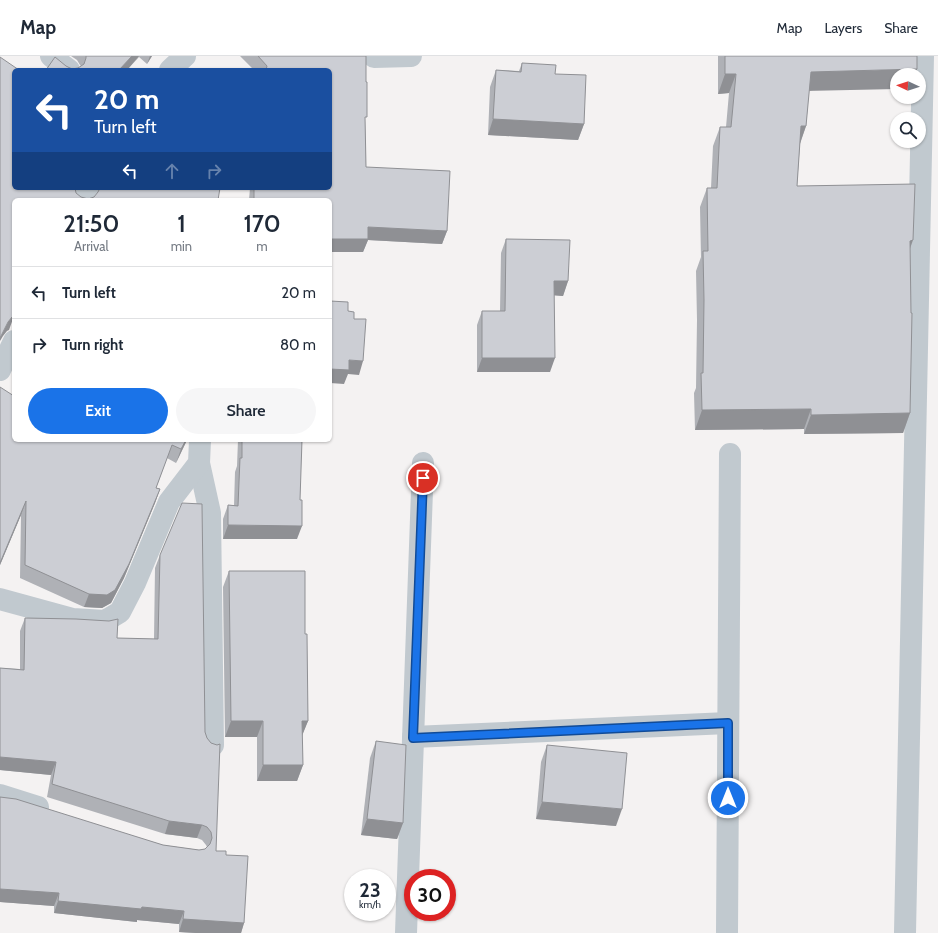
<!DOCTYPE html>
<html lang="en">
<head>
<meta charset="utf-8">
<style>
  :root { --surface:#fff; --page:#f6f6f7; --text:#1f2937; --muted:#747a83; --line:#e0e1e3; --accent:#1a73e8 }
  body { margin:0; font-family:Cabin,sans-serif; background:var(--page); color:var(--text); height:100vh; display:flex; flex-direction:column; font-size:15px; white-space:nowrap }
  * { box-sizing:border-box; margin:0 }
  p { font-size:13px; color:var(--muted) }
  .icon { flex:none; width:22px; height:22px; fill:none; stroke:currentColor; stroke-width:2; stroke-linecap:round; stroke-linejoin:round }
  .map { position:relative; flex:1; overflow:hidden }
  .side { position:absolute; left:12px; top:142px; width:320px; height:244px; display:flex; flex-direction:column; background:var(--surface); border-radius:6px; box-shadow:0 1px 3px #0004 }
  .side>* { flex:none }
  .guide { position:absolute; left:12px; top:12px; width:320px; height:122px; border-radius:6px; box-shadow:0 1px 3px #0004; background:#1a4fa0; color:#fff; overflow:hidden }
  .needle { width:26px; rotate:273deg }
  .tools { position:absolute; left:890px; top:12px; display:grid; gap:8px }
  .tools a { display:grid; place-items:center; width:36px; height:36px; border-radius:50%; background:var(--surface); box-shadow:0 1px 3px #0004; font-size:20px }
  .speed { position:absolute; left:344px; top:813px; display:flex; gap:8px; font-size:20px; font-weight:700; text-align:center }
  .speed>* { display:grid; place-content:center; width:52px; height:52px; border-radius:50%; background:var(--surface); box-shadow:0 1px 3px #0004; line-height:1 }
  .speed small { font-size:10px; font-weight:400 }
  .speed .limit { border:6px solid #d22; background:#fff; color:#111 }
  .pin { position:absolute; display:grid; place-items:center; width:34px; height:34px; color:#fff; margin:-17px; border:2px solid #fff; border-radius:50%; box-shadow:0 1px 4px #0007 }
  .me { position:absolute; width:44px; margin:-22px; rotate:0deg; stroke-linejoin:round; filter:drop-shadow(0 0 3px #0008) }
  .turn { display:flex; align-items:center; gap:14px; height:84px; padding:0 16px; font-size:18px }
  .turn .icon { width:52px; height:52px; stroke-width:2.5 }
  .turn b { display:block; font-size:28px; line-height:34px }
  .lanes { display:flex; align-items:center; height:38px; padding:0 16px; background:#0003; justify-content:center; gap:20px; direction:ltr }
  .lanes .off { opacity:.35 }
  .eta { display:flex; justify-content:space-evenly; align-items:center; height:68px; text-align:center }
  .eta b { font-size:24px; font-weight:600; line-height:28px }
  .primary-button { display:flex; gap:8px; margin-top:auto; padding:8px 16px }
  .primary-button a { flex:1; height:46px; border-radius:24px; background:var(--accent); color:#fff; font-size:16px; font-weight:600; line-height:46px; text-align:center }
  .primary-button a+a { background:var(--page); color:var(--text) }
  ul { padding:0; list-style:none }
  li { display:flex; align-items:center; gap:12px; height:52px; padding:0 16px; border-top:1px solid var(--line) }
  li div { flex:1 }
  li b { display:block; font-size:15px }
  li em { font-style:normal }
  header { display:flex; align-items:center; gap:24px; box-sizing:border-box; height:56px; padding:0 20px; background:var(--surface); border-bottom:1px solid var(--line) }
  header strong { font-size:19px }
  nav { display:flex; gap:22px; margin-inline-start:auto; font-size:14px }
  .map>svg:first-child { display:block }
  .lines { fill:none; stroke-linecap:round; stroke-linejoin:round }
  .minor { stroke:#c1c9cf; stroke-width:22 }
  .wall { fill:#afb1b6 }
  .shaded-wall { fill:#8f9094 }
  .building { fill:#ccced4; stroke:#8f9094 }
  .route-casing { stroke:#114b97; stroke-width:10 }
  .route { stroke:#1a73e8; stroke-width:7 }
</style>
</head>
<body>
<header>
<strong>Map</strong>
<nav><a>Map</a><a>Layers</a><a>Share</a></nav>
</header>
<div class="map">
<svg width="938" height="877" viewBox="0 0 938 877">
  <rect width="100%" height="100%" fill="#f4f2f2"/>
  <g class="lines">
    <g class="minor">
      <path d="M51,0L69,14"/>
      <path d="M374,1L411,0"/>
      <path d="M170,14L185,0"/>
      <path d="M82,144L88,132"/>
      <path d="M0,314L14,285"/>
      <path d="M199,407L210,457L213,689"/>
      <path d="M0,543L73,563L105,565L120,556L135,527L169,446L199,407L200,384"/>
      <path d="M413,681L728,667"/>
      <path d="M0,739L38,751"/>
      <path d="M406,877L423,407"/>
      <path d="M727,877L730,398"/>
      <path d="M905,877L923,0"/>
    </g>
  </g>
  <g class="wall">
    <path d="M71,0H152L147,8L139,1L127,14H46L66,10L72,13L78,12L81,10L80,9L77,4Z"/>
    <path d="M240,0H366L365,64L366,111L447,175L442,188L368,184L363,196H330V144H249L250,132H330V14H254Z"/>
    <path d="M718,0H917L809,35L806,70L800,88L797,130L910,194V357L903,377L804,378V373L695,374L694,337L696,332L697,264L696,215L701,201L700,151L707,132H711L713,90L720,71H726L729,37L718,38Z"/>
    <path d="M522,7L555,18L584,68L578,84L488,79L490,31L496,14L519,15Z"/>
    <path d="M506,183L568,225L563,240L554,239L550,316H477V269L482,255H500L501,197Z"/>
    <path d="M0,331L14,384H187L176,407L167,402L156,432L160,433L155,447L124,522L111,547L102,552L84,551L20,522L21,459L0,509Z"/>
    <path d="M238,384H302L297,483H223V463L228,449L234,450L235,416L237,410Z"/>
    <path d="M160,499L205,676L216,795L226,799L244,867L241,877H196L179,876V868L137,864V866L54,857V850L0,846V741L163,789L199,794L205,793L207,791L206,789L202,784L197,782L165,778L47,741L51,719L0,714V612L20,613V575L25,562L117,582L154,583L155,512Z"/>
    <path d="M229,515L305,578L308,665L302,679L303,709L297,725H257V681H225L223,531Z"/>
    <path d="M376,685L403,767L397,783L361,779L370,702Z"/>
    <path d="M547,689L616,770L536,763L541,706Z"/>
  </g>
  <g class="shaded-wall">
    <path d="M132,0H139L127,14H119Z"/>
    <path d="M150,0H152L147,8Z"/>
    <path d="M917,13L915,19H897V33L804,35L811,16Z"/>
    <path d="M725,18H736L729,37L718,38Z"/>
    <path d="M493,63L584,68L578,84L488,79Z"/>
    <path d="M801,70H806L799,90Z"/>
    <path d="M368,171L447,175L442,188L368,184L363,196H330V183Z"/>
    <path d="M913,184L906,204L910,185Z"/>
    <path d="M554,225H568L563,240L549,239Z"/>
    <path d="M14,260L9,274L7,275L3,280L0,285V282L8,266L12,261Z"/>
    <path d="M482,302H555L550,316H477Z"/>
    <path d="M349,304L363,305L359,319L348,318L344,328L330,327V314Z"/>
    <path d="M811,353L804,373L695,374L702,354Z"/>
    <path d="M910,357L903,377L804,378L811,359Z"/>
    <path d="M186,384H187L176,407L181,393Z"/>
    <path d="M160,433L155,447L124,522L111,547L102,552L84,551L89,538Z"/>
    <path d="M26,445L21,459L0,509V507Z"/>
    <path d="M228,469L302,470L297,483H223Z"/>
    <path d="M231,665H263L257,681H225Z"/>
    <path d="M302,665H308L302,680Z"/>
    <path d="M0,701L56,706L51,719L0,714Z"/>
    <path d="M263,709H303L297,725H257Z"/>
    <path d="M542,746L622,753L616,770L536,763Z"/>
    <path d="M367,763L403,767L397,783L361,779Z"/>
    <path d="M169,765L202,769L197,782L165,778Z"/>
    <path d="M0,833L59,837L54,850L0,846Z"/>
    <path d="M58,845L142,851L184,855L179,868L137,864V866L54,857Z"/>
    <path d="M183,863L244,867L241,877H196L179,876Z"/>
  </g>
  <g class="building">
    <path d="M86,0H132L119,14H46L55,1L66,10L72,13L78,12L84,8L86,2Z"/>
    <path d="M258,0H366V26H367V61H365L366,111L450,115L447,175L368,171V183H330V144H254V132H330V14H266L267,10Z"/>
    <path d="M725,0H917V13L811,16L806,70H801L797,130L915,128L913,184L910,185L911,257H912L910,357L811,359V353L702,354L701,317H703L704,244L703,195H708L707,132H717L720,71H731L736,18H725Z"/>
    <path d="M0,1L19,14H14V132H75L76,137L81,141L88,143L94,141L98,136L100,132H220L218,144H14V260L12,261L8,266L0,282Z"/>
    <path d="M522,7L556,9L555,18L586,19L584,68L493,63L496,14L521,16Z"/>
    <path d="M506,183L570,184L568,225H554L555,302H482V255H505Z"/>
    <path d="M330,245L348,246V255L354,256V263H366L363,305L349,304V314L330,313Z"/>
    <path d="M0,331L14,340V384H186L181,393L172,389L156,432L160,433L129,508L115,534L107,539L89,538L25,509L26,445L0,507Z"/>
    <path d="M242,384H302L300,444H302V470L228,469V449L238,450L240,402H242Z"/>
    <path d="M182,447L202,448L205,676L207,682L211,687L217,689L220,688L216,795H226V799L248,800L244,867L183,863L184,855L142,851L141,853L58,845L59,837L0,833V741L16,743L163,789L199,794L205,793L210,788L212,782L211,776L207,771L202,769L169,765L52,728L56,706L0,701V612L24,614L25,562L76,563L109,565L118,563L117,582L158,583L160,499Z"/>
    <path d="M229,515H305V578H307L308,665H302L303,709H263V665H231Z"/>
    <path d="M376,685L406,689L403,767L367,763Z"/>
    <path d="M547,689L627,697L622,753L542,746Z"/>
  </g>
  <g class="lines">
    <g class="route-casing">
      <path id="route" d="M423,422L413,682L728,667V742"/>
    </g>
    <use href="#route" class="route"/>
  </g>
</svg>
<div class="tools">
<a><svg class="needle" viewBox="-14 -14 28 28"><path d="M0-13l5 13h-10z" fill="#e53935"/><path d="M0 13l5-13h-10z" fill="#747a83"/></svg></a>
<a><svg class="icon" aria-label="search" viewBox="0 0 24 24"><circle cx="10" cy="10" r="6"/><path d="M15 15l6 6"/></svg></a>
</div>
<div class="speed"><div>23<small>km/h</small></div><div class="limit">30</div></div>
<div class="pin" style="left:423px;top:422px;background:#d93025"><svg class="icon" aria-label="arrive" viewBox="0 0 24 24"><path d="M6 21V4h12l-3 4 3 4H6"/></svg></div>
<svg class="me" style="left:728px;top:742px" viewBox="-20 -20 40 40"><circle r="17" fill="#1a73e8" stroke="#fff" stroke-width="3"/><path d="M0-11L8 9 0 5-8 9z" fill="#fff"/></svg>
<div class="guide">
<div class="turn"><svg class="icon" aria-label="left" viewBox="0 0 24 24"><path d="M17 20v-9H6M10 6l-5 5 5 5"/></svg><div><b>20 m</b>Turn left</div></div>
<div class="lanes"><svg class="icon" aria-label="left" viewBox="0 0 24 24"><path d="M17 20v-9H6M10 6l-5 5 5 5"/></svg><svg class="icon off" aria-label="ahead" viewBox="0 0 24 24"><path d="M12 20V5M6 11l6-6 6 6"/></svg><svg class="icon off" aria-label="right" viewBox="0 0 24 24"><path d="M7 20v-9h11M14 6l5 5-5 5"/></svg></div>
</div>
<section class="side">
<div class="eta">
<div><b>21:50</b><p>Arrival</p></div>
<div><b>1</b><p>min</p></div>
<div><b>170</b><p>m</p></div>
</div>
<ul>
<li><svg class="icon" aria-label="left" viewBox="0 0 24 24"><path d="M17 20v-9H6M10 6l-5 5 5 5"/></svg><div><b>Turn left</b></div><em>20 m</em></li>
<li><svg class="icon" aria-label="right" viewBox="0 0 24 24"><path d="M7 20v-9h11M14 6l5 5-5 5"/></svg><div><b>Turn right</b></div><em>80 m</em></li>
</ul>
<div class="primary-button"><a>Exit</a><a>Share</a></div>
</section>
</div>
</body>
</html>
